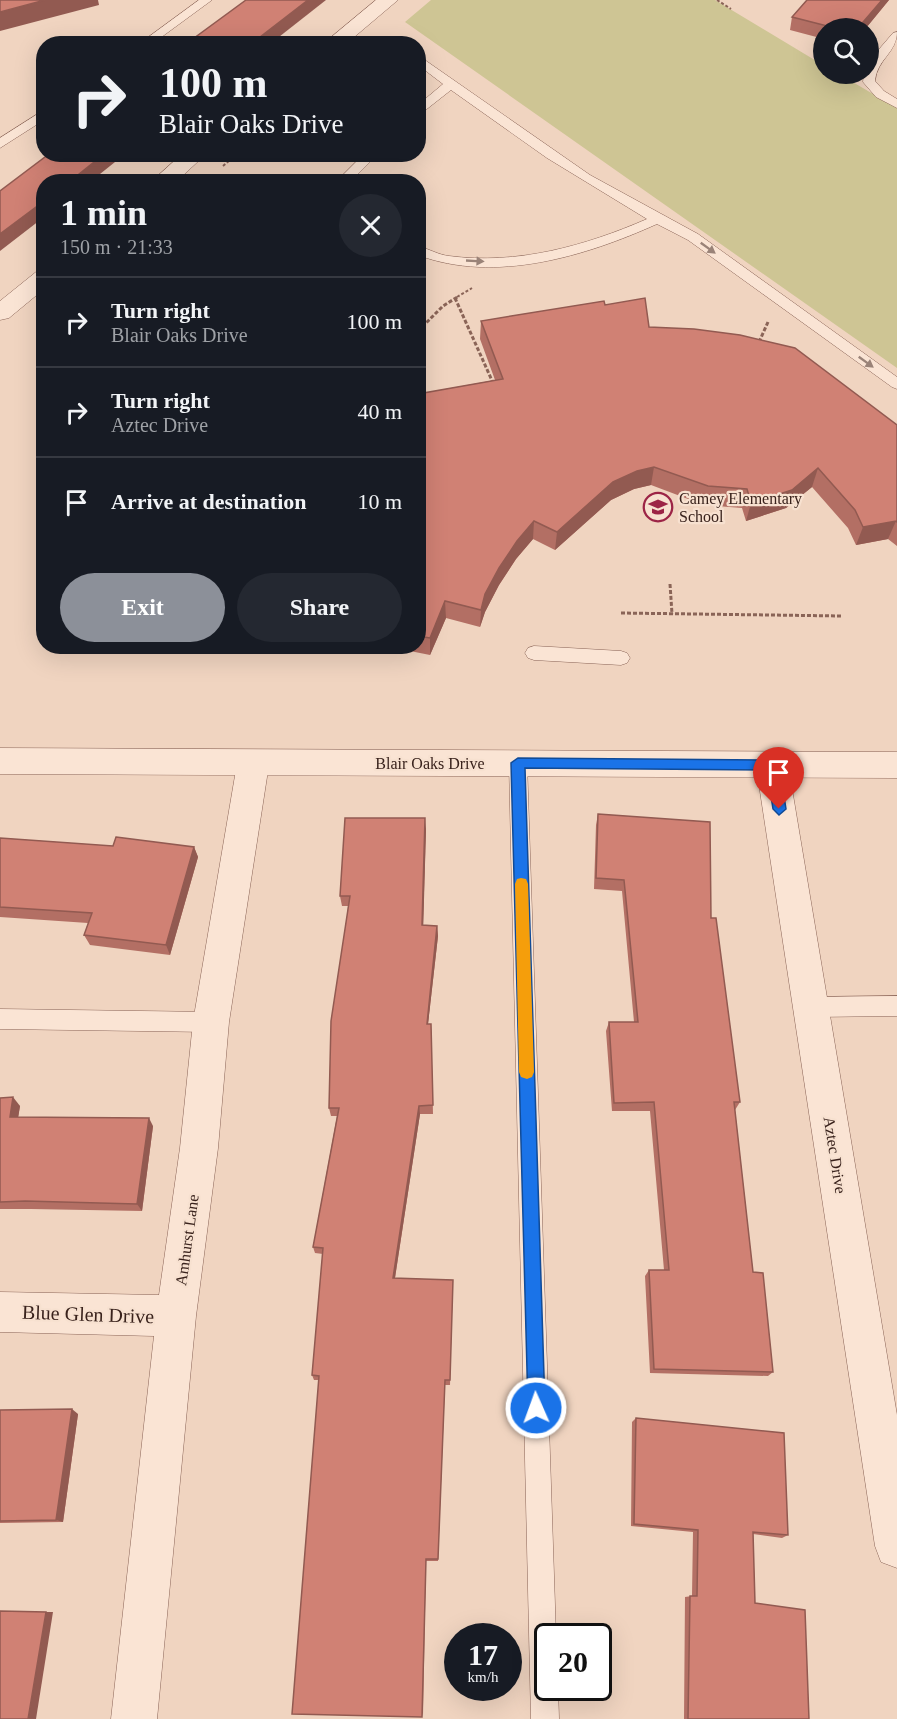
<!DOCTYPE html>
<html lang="en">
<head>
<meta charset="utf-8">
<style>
  :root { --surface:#171b24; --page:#242831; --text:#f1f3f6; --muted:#9ea1a6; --line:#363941; --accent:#8c9099 }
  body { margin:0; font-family:Georgia,serif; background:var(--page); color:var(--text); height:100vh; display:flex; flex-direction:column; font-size:22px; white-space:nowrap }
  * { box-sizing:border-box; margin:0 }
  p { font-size:20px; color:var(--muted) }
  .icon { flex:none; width:33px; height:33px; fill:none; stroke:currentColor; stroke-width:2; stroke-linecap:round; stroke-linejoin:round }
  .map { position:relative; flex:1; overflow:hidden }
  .sheet { position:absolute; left:36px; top:174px; width:390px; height:480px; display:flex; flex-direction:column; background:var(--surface); border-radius:24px; box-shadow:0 6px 24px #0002 }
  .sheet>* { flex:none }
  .banner { position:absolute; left:36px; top:36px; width:390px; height:126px; border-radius:24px; box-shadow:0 6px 24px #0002; background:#171b24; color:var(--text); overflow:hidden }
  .fabs { position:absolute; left:813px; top:18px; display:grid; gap:12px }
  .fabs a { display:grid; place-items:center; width:66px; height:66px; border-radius:50%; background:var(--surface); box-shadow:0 6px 24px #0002; font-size:30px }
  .speed { position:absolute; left:444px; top:1623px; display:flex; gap:12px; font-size:30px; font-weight:700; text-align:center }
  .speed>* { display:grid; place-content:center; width:78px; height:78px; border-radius:50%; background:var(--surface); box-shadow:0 6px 24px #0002; line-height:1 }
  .speed small { font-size:15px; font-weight:400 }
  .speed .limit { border:3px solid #111; border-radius:9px; background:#fff; color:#111 }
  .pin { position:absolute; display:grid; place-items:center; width:51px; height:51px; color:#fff; margin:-62px -26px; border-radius:50% 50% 50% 0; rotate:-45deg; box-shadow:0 0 6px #0007 }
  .pin .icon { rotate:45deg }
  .me { position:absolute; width:66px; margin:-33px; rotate:358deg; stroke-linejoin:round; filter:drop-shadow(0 0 4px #0008) }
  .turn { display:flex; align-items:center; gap:21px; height:126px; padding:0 24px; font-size:27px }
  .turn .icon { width:78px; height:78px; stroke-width:2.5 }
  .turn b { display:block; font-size:42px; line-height:51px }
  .round { display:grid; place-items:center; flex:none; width:63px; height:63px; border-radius:32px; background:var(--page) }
  .summary { display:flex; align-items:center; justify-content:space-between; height:102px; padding:0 24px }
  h1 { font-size:36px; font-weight:800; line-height:45px }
  .primary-button { display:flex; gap:12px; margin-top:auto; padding:12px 24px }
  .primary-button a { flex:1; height:69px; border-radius:36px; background:var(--accent); color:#fff; font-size:24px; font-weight:800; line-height:69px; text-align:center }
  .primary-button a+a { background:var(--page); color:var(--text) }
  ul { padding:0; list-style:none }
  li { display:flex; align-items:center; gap:18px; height:90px; padding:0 24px; border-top:2px solid var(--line) }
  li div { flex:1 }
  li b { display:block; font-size:22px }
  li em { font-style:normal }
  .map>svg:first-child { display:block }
  .green { fill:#cec594 }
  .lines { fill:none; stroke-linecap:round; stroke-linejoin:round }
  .service-casing { stroke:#8a6457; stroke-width:1 }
  .minor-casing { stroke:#8a6457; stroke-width:1 }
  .tertiary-casing { stroke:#8a6457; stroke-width:1 }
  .path-far1 { stroke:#8a6457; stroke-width:2; stroke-dasharray:3 2; stroke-linecap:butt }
  .path { stroke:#8a6457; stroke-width:3; stroke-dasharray:4 2; stroke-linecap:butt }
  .service { fill:#fae4d4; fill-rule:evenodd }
  .minor { fill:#fae4d4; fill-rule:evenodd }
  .tertiary { fill:#fae4d4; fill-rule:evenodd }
  .wall { fill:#b36f64 }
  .shaded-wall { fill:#925a51 }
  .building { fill:#d08174; stroke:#925a51; stroke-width:1.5 }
  .oneway { fill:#9a8378 }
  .route { fill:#1a73e8; stroke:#114b97; stroke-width:1.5 }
  .slow { fill:#f59e0b }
  .labels { text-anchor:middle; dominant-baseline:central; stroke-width:4.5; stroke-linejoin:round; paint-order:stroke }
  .poi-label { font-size:16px; fill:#39221c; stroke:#f7e1d0; text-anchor:start }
  .street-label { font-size:16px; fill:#39221c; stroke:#f7e1d0 }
  .near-street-label { font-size:20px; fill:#39221c; stroke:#f7e1d0 }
</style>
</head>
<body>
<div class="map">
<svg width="897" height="1719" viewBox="0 0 897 1719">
  <rect width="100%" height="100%" fill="#f0d4c0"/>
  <path class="green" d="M431,0H715L823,65L824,74H839L897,108V368L405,22Z"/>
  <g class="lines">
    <g class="service-casing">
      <g id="service">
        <path d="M199,0H212L152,44H139Z"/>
        <path d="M897,32C897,53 877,59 875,81L884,91L897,99V108L876,97L863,82L864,74H868V62L893,33Z"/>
        <path d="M419,56L590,175L698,234L897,377V389L892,387L688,240L657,224C586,256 495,284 418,255V246C429,249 439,255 449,256C517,265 585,246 647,219L547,158L451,90L418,116V105L443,84L418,65Z"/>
        <path d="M44,110V120L0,148V138Z"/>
        <path d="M364,154H378L350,182H336Z"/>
        <path d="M534,646L621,651L627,653L630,658L627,663L621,665L534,660L528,658L525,653L528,648Z"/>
        <path d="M518,755L525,758L527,763L556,1636H548V1688H558L559,1719H531L509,763L511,758Z"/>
        <path d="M897,996V1016L811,1017L804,1014L801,1007L804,1000L811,997Z"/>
        <path d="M0,1009L211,1012L218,1015L222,1022L218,1029L211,1032L0,1029Z"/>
      </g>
    </g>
    <g class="minor-casing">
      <g id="minor">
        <path d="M253,751L264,755L269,764L229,1022L218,1148L196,1316L157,1719H111L154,1336L0,1332V1292L159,1295L180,1148L193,1022L237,764L242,755Z"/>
        <path d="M772,752L783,756L788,765L897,1415V1568L881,1562L875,1546L756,765L761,756Z"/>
      </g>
    </g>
    <g class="tertiary-casing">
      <g id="tertiary">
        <path d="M376,0H398L346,44H323Z"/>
        <path d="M182,154H206L176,182H151Z"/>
        <path d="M44,270V289L9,318L0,320V301L36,272Z"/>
        <path d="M0,748L897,752V778L0,774Z"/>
      </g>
    </g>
    <g class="path-far1">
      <path d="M717,0L731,9"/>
      <path d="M223,166L237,154"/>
      <path d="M457,297L472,288"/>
    </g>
    <g class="path">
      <path d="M455,298L494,385"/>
      <path d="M418,331L443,306L459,296"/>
      <path d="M759,342L768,322"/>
      <path d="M670,584L672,614"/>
      <path d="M621,613L842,616"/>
    </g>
    <use href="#service" class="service"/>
    <use href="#minor" class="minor"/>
    <use href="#tertiary" class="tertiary"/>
  </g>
  <g class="wall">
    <path d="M807,0H889L866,28H824V39L790,30L792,17Z"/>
    <path d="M605,305L649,327L897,425V546L888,539L856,545L848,528L812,487L786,508L746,521L742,508L704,505L651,485L634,489L611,500L555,550L533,539L516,559L499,585L485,612L480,627L446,618L430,655L385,646H418V394L495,380L480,339L481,321Z"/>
    <path d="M598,814L711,918L740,1102L735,1110L753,1272L773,1372L768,1376L650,1373L645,1276L649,1270H664L650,1111H612L606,1031L609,1022H634L622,891L594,889L596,825Z"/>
    <path d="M426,829L423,925L437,926L438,936L428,1024H431L433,1114H420L395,1278L453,1280L450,1385H445L438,1561H426L423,1716L319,1380H314L312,1375L323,1254L315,1253L313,1247L337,1116H331L329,1108L348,906H342L340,896Z"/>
    <path d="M0,838L113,846L194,847L198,857L170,955L90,945L84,935L88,923L0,917Z"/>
    <path d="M0,1098L20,1106L18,1117L153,1126L142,1211L31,1209H0Z"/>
    <path d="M0,1410L78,1414L63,1522L0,1523Z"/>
    <path d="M636,1418L788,1535L782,1538L753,1534L755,1603L809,1719H684L685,1597L692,1596L693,1532L631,1526L632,1422Z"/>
  </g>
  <g class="shaded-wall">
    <path d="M45,0H98L99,5L0,31V12Z"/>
    <path d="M308,0H326L270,44H251Z"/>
    <path d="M882,0H889L866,28H858Z"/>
    <path d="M104,154H125L90,182H69Z"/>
    <path d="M44,201V217L0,251V234Z"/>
    <path d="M654,467L651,485L634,489L611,500L555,550L557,532L613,482L637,471Z"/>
    <path d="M818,468L812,487L786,508L746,521L751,503Z"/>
    <path d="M534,521L533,539L516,559L499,585L485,612L480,627L481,610L485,594L499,568L517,541Z"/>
    <path d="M896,521L888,539L856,545L863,527Z"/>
    <path d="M445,601L446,618L430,655V638Z"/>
    <path d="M425,818L426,829L423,935L422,925Z"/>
    <path d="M194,847L198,857L170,955L166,945Z"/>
    <path d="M437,926L438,936L427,1033V1024Z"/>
    <path d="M13,1097L20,1106L17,1125L10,1117Z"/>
    <path d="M419,1106L420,1114L394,1284L393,1278Z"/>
    <path d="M149,1118L153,1126L142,1211L137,1204Z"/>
    <path d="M72,1409L78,1414L63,1522L56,1520Z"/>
    <path d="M46,1612H53L36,1719H28Z"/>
  </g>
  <g class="building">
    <path d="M0,0H45L0,12Z"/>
    <path d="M246,0H308L251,44H186Z"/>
    <path d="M807,0H882L858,28H835L792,17Z"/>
    <path d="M49,154H104L69,182H44V201L0,234V191Z"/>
    <path d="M645,298L649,327L694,329L740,335L795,348L897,425V522L896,521L863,527L855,510L818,468L792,490L751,503L747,489L708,486L654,467L637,471L613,482L557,532L534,521L517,541L499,568L485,594L481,610L445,601L430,638L418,636V394L503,379L481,321L604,301L605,305Z"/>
    <path d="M598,814L710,822L711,918H716L740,1102H734L753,1272L763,1273L773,1372L654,1369L649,1270H669L654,1102L614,1103L609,1022H638L624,880L596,878Z"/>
    <path d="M345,818H425L422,925L437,926L427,1024H431L433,1105L419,1106L393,1278L453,1280L450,1380H445L438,1559H426L422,1717L292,1714L319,1376L312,1375L323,1248L313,1247L339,1108H329L331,1021L350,896H340Z"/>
    <path d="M116,837L194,847L166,945L84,935L92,913L0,907V838L113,846Z"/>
    <path d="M13,1097L10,1117L149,1118L137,1204L25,1201L0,1202V1098Z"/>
    <path d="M72,1409L56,1520L0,1521V1410Z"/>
    <path d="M636,1418L784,1433L788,1535L753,1532L755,1603L805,1610L809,1719H688L690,1596H697L698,1530L634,1524Z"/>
    <path d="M0,1611L46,1612L28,1719H0Z"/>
  </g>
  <defs><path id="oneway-solid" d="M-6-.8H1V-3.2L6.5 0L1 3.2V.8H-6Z" transform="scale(1.5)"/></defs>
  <g class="oneway">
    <use href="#oneway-solid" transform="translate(708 248) rotate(36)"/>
    <use href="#oneway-solid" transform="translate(475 261) rotate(3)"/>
    <use href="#oneway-solid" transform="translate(866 362) rotate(36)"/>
  </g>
  <path class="route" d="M518,758L772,760L779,765L786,809L779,815L773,809L767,770L525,768L545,1408L543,1414L536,1417L530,1414L528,1408L511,763Z"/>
  <path class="slow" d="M521,878L526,879L528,884L534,1072L532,1077L527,1079L521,1077L519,1072L515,884L517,879Z"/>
  <defs>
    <g id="school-ring" transform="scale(1.5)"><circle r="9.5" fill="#f7e1d0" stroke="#9c2446" stroke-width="1.5"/><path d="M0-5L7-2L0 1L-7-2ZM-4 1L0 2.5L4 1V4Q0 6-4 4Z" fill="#9c2446"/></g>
  </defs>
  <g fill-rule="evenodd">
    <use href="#school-ring" x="658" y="507"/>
  </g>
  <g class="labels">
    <g class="poi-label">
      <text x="679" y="498">Camey Elementary<tspan x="679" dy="18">School</tspan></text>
    </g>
    <g class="street-label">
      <text x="430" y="763">Blair Oaks Drive</text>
      <text transform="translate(835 1155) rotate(81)">Aztec Drive</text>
      <text transform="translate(187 1240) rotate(-82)">Amhurst Lane</text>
    </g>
    <g class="near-street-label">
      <text transform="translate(88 1314) rotate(2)">Blue Glen Drive</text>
    </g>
  </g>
</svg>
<div class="fabs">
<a><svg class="icon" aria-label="search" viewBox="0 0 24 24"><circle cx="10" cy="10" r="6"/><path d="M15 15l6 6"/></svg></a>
</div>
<div class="speed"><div>17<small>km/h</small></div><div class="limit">20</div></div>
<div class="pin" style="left:779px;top:809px;background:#d93025"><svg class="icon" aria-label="arrive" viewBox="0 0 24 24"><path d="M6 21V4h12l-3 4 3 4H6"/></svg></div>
<svg class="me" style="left:536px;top:1408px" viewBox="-20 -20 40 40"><circle r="17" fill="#1a73e8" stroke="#fff" stroke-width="3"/><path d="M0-11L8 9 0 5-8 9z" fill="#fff"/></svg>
<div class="banner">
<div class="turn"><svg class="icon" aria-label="right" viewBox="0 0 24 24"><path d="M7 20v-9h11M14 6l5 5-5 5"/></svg><div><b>100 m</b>Blair Oaks Drive</div></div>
</div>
<section class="sheet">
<div class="summary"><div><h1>1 min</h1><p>150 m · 21:33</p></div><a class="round"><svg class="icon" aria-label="close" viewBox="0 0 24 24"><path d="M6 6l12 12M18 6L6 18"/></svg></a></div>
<ul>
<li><svg class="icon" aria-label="right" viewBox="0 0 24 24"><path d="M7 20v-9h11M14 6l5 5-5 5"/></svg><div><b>Turn right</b><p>Blair Oaks Drive</p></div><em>100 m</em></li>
<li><svg class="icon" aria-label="right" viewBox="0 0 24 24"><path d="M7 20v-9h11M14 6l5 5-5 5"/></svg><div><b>Turn right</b><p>Aztec Drive</p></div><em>40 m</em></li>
<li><svg class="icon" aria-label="arrive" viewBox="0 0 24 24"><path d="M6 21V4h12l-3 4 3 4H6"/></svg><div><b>Arrive at destination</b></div><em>10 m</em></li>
</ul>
<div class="primary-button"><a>Exit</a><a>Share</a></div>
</section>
</div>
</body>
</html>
